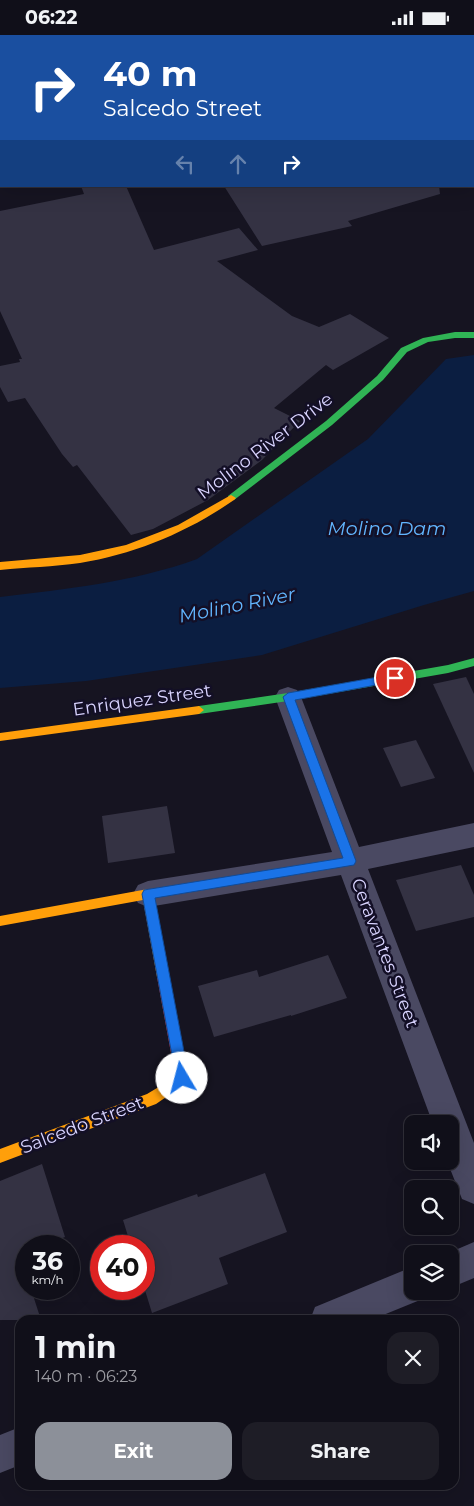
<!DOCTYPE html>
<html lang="en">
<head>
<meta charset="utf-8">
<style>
  :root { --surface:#100f19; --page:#1e1d26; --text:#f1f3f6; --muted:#9c9ca2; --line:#302f38; --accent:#8c9099 }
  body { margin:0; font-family:Montserrat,sans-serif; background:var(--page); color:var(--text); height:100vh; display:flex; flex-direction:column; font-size:19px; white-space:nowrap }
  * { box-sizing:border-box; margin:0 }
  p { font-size:16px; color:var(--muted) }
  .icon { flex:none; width:28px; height:28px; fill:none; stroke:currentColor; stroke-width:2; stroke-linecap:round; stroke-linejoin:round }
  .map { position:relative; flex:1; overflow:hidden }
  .drawer { position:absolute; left:15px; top:1280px; width:444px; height:175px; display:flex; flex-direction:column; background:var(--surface); border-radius:15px; box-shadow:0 5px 20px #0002,0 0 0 1px var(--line) }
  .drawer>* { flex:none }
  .guide { position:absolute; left:0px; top:0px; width:475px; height:152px; box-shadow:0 5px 20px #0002,0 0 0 1px var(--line); background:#1a4fa0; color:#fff; overflow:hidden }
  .tools { position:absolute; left:404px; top:1080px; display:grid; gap:10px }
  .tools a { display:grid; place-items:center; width:55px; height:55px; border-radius:10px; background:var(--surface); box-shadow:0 5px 20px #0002,0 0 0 1px var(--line); font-size:25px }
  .speed { position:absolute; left:15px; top:1200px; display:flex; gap:10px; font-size:25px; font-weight:700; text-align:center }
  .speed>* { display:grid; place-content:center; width:65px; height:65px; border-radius:50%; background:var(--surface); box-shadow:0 5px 20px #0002,0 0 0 1px var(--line); line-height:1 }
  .speed small { font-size:12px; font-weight:400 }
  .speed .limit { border:8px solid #d22; background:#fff; color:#111 }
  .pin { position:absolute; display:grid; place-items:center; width:42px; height:42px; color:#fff; margin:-21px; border:2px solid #fff; border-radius:50%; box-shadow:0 1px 5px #0007 }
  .me { position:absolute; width:55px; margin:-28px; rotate:352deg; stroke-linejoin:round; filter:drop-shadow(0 0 4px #0008) }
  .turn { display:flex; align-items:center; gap:18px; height:105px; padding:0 20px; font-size:22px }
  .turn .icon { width:65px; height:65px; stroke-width:2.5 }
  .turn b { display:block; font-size:35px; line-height:42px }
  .lanes { display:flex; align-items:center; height:48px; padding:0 20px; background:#0003; justify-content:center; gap:25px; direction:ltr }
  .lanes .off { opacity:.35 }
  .round { display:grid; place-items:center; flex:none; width:52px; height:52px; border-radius:15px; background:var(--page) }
  .summary { display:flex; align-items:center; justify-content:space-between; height:85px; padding:0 20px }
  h1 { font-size:30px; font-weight:700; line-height:38px }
  .action { display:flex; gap:10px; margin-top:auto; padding:10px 20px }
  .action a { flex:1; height:58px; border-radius:15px; background:var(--accent); color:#fff; font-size:20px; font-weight:700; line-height:58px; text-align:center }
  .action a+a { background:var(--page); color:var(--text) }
  .status { display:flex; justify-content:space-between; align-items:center; height:35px; padding:0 25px; background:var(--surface); direction:ltr }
  .status svg { height:14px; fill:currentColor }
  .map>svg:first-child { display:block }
  .water { fill:#0b1e41 }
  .building { fill:#343243 }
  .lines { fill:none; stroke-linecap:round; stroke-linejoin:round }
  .street { fill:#4a4962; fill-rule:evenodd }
  .fast { fill:#30b455; fill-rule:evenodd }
  .slow { fill:#ff9f0a; fill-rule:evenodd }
  .jam { fill:#e5322d; fill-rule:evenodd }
  .route { fill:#1a73e8; stroke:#114b97 }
  .labels { text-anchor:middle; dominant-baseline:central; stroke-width:5; stroke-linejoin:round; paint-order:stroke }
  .street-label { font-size:18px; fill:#d9d4ff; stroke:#130f26 }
  .water-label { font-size:19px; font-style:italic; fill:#62b6ff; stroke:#130f26 }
</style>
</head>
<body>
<div class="status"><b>06:22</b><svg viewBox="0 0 49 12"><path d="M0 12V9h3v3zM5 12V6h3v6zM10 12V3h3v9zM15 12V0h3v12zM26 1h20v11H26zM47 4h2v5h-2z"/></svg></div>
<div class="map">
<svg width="474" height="1471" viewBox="0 0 474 1471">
  <rect width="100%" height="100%" fill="#161421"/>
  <path class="water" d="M474,320V556L424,570L262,620L86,646L0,653V562C66,554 134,547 197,524L368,404L446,324Z"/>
  <g class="building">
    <path d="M81,151H126L154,215L239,193L258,215L217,226L292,281L319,292L350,279L389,303L333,335L326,330L274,373L300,386L262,425L208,465L153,494L131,500L77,430L73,432L62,419L25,363L8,367L0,352V331L20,327L19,324H22L0,276V176L84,159Z"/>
    <path d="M224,151H439L440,159L348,186L352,191L262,211Z"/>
    <path d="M466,642L474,659V738L433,649Z"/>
    <path d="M416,705L435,743L401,752L383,713Z"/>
    <path d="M167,771L175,818L108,828L102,781Z"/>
    <path d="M461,830L474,860V882L416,896L396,845Z"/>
    <path d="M328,920L347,963L291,981V980L214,1002L198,951L257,935L259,942Z"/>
    <path d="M42,1129L65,1202L43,1211H26V1218L20,1221L26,1240V1254H31L41,1285H0V1146Z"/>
    <path d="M265,1138L287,1197L219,1223L228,1249L152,1278L144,1252V1211H131L123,1185L197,1159L198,1162Z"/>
  </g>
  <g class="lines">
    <g class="street">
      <path d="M22,0H38L39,1H23Z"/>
      <path d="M109,0H125L126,1H110Z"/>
      <path d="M196,0H213L214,1H197Z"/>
      <path d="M284,0H301L302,1H285Z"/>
      <path d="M365,0H382L383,1H366Z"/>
      <rect x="0" y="70" width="1" height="10"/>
      <rect x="0" y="96" width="1" height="12"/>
      <path d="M288,652L297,655L301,662L359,812L474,788V812L368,834L474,1108V1169L462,1164L447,1126H450V1089H433L341,840L148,872L138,868L133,859L138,850L148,846L332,817L275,662L279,655Z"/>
      <path d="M474,1207V1243L450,1253V1219H446Z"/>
      <path d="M412,1232V1256H427L425,1263L371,1285H310L315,1272Z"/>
      <path d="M20,1392V1430L0,1438V1400Z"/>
    </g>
    <g class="fast">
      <rect x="0" y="145" width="1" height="4"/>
      <path d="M455,297H474V303H455L428,307L407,317L383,345L332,390L234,465H228V461L326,386L377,341L401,313L423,303Z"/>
      <path d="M474,623V631L448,638L288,666L199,679L194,675L199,671L288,658L448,630Z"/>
    </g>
    <g class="slow">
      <path d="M231,460L236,463L234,465C188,497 135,519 80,528C53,532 27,532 0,535V527L80,520L126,510L178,490Z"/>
      <path d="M199,671L204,675L199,679L0,706V698Z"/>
      <path d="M148,854L152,855L154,859L169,942L167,946L163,948L159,946L157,942L143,865L0,891V881Z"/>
      <path d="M167,1047L172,1048L174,1053L172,1058L156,1069L0,1128V1114L147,1059Z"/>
    </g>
    <path class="jam" d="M163,936L167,938L169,942L189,1043L187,1047L167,1059L162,1058L160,1053L162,1048L175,1040L157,942L159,938Z"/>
  </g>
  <path class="route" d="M395,639L400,643L398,646L295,665L356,826L354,830L155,863L189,1043L187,1047L182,1049L177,1047L142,859L144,855L343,823L283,662L288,658Z"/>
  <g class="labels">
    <g class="street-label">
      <text transform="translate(265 411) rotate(-37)">Molino River Drive</text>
      <text transform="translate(142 665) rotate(-8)">Enriquez Street</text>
      <text transform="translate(385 918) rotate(69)">Ceravantes Street</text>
      <text transform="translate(82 1090) rotate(-21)">Salcedo Street</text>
    </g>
    <g class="water-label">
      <text x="387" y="493">Molino Dam</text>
      <text transform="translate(237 570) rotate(-11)">Molino River</text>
    </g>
  </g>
</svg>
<div class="tools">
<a><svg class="icon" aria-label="sound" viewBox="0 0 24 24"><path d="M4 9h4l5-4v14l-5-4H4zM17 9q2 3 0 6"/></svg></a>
<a><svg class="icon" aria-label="search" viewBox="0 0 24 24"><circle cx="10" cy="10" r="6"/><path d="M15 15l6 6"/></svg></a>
<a><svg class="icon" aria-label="layers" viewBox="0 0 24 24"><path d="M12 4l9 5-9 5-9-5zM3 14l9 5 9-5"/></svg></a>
</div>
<div class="speed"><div>36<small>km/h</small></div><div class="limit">40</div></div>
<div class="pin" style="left:395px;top:643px;background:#d93025"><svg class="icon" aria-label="arrive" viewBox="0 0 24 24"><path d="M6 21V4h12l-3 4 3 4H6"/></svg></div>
<svg class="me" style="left:182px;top:1043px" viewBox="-20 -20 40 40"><circle r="19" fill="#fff"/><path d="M0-13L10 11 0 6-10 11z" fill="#1a73e8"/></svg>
<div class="guide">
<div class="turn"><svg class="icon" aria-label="right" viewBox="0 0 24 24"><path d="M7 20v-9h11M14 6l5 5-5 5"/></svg><div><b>40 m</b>Salcedo Street</div></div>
<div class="lanes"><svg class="icon off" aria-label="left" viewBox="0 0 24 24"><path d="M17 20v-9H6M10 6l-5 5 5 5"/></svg><svg class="icon off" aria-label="ahead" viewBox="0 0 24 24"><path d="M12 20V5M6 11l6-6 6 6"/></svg><svg class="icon" aria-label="right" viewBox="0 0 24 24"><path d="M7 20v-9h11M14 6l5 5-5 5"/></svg></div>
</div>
<section class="drawer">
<div class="summary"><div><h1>1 min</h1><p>140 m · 06:23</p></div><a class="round"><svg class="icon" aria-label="close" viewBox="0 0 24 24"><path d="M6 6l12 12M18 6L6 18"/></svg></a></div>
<div class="action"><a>Exit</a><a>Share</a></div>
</section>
</div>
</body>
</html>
